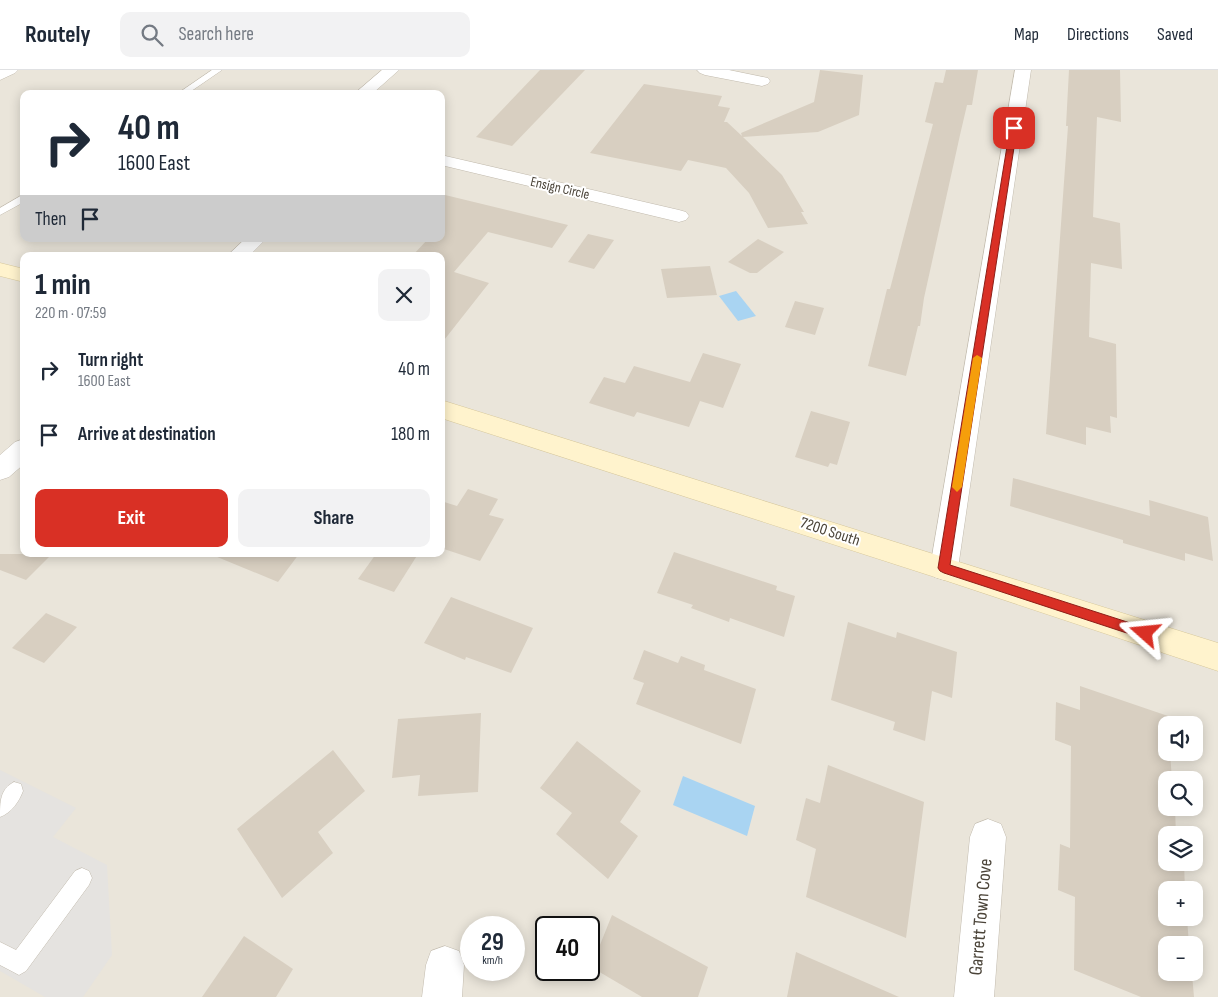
<!DOCTYPE html>
<html lang="en">
<head>
<meta charset="utf-8">
<style>
  :root { --surface:#fff; --page:#f2f2f3; --text:#1f2937; --muted:#747a83; --line:#e0e1e3; --accent:#d93025 }
  body { margin:0; font-family:"Sofia Sans Condensed",sans-serif; background:var(--page); color:var(--text); height:100vh; display:flex; flex-direction:column; font-size:19px; white-space:nowrap }
  * { box-sizing:border-box; margin:0 }
  p { font-size:16px; color:var(--muted) }
  .icon { flex:none; width:28px; height:28px; fill:none; stroke:currentColor; stroke-width:2; stroke-linecap:round; stroke-linejoin:round }
  .map { position:relative; flex:1; overflow:hidden }
  .sheet { position:absolute; left:20px; top:182px; width:425px; height:305px; display:flex; flex-direction:column; background:var(--surface); border-radius:10px; box-shadow:0 2px 12px #0003 }
  .sheet>* { flex:none }
  .top-card { position:absolute; left:20px; top:20px; width:425px; height:152px; border-radius:10px; box-shadow:0 2px 12px #0003; background:#fff; color:var(--text); overflow:hidden }
  .fabs { position:absolute; left:1158px; top:646px; display:grid; gap:10px }
  .fabs a { display:grid; place-items:center; width:45px; height:45px; border-radius:10px; background:var(--surface); box-shadow:0 2px 12px #0003; font-size:25px }
  .speed { position:absolute; left:460px; top:846px; display:flex; gap:10px; font-size:25px; font-weight:700; text-align:center }
  .speed>* { display:grid; place-content:center; width:65px; height:65px; border-radius:50%; background:var(--surface); box-shadow:0 2px 12px #0003; line-height:1 }
  .speed small { font-size:12px; font-weight:400 }
  .speed .limit { border:2px solid #111; border-radius:8px; background:#fff; color:#111 }
  .pin { position:absolute; display:grid; place-items:center; width:42px; height:42px; color:#fff; margin:-21px; border-radius:10px; box-shadow:0 2px 8px #0006 }
  .me { position:absolute; width:55px; margin:-28px; rotate:288deg; stroke-linejoin:round; filter:drop-shadow(0 0 4px #0008) }
  .turn { display:flex; align-items:center; gap:18px; height:105px; padding:0 15px; font-size:22px }
  .turn .icon { width:65px; height:65px; stroke-width:2.5 }
  .turn b { display:block; font-size:35px; line-height:42px }
  .then { display:flex; align-items:center; height:48px; padding:0 15px; background:#0003; gap:10px; font-size:19px }
  .round { display:grid; place-items:center; flex:none; width:52px; height:52px; border-radius:10px; background:var(--page) }
  .head { display:flex; align-items:center; justify-content:space-between; height:85px; padding:0 15px }
  h1 { font-size:30px; font-weight:700; line-height:38px }
  .cta { display:flex; gap:10px; margin-top:auto; padding:10px 15px }
  .cta a { flex:1; height:58px; border-radius:10px; background:var(--accent); color:#fff; font-size:20px; font-weight:700; line-height:58px; text-align:center }
  .cta a+a { background:var(--page); color:var(--text) }
  ul { padding:0; list-style:none }
  li { display:flex; align-items:center; gap:15px; height:65px; padding:0 15px }
  li div { flex:1 }
  li b { display:block; font-size:19px }
  li em { font-style:normal }
  header { display:flex; align-items:center; gap:30px; box-sizing:border-box; height:70px; padding:0 25px; background:var(--surface); border-bottom:1px solid var(--line) }
  header strong { font-size:24px }
  nav { display:flex; gap:28px; margin-inline-start:auto; font-size:18px }
  .search { width:350px; height:45px; background:var(--page); display:flex; align-items:center; gap:12px; box-sizing:border-box; padding:0 18px; border-radius:10px; color:var(--muted); font-size:19px }
  .map>svg:first-child { display:block }
  .residential { fill:#eae5da; fill-rule:evenodd }
  .parking { fill:#e5e3e0 }
  .water { fill:#a9d4f2 }
  .building { fill:#d8cfc1 }
  .lines { fill:none; stroke-linecap:round; stroke-linejoin:round }
  .lane-casing { stroke:#c2bbae; stroke-width:1 }
  .street-casing { stroke:#c2bbae; stroke-width:1 }
  .secondary-casing { stroke:#d6c79b; stroke-width:1 }
  .lane { fill:#fff; fill-rule:evenodd }
  .street { fill:#fff; fill-rule:evenodd }
  .secondary { fill:#fff3cd; fill-rule:evenodd }
  .route { fill:#d93025; stroke:#8d1f18 }
  .slow { fill:#f59e0b }
  .labels { text-anchor:middle; dominant-baseline:central; stroke-width:4; stroke-linejoin:round; paint-order:stroke }
  .far-street-label { font-size:14px; fill:#4b4439; stroke:#fff }
  .street-label { font-size:16px; fill:#4b4439; stroke:#fff }
  .near-street-label { font-size:19px; fill:#4b4439; stroke:#fff }
</style>
</head>
<body>
<header>
<strong>Routely</strong>
<div class="search"><svg class="icon" aria-label="search" viewBox="0 0 24 24"><circle cx="10" cy="10" r="6"/><path d="M15 15l6 6"/></svg>Search here</div>
<nav><a>Map</a><a>Directions</a><a>Saved</a></nav>
</header>
<div class="map">
<svg width="1218" height="927" viewBox="0 0 1218 927">
  <rect width="100%" height="100%" fill="#f6f3ec"/>
  <path class="residential" d="M0,0H1218V927H0ZM24,24H441V169H24ZM24,186H441V484H24ZM1166,655H1194V682H1166ZM1166,710H1194V738H1166ZM1166,765H1194V792H1166ZM1166,820H1194V848H1166ZM471,858H514V900H471ZM546,858H589V900H546ZM1166,875H1194V902H1166Z"/>
  <path class="parking" d="M0,700L76,738L53,767L107,795L112,885L83,927H45L0,901Z"/>
  <g class="water">
    <path d="M736,221L756,246L738,251L719,226Z"/>
    <path d="M683,706L755,736L747,766L673,735Z"/>
  </g>
  <g class="building">
    <path d="M540,0H585L512,76L476,67Z"/>
    <path d="M820,0L863,5L859,45L818,62L743,67L782,105L804,142H801L808,154L768,158L749,123L726,98L688,90L681,101L590,83L644,14L722,26L718,36L730,38L724,52H727L742,66L741,63L814,32Z"/>
    <path d="M946,0H978L972,35H967L960,65L924,228L920,256H918L906,306L868,296L887,219H890L933,54L925,52L935,12L943,13Z"/>
    <path d="M1069,0H1120L1121,52L1097,47L1093,147L1120,153L1122,199L1091,193L1089,267L1116,274L1117,348L1110,346L1111,363L1086,357V375L1046,364L1068,56H1066Z"/>
    <path d="M441,124L568,155L552,178L488,162L454,202L489,213L441,274V186H412L428,169H441Z"/>
    <path d="M588,164L614,170L594,199L568,192Z"/>
    <path d="M758,169L784,182L757,203H750L728,192Z"/>
    <path d="M710,196L717,225L667,228L661,199Z"/>
    <path d="M795,231L824,238L815,265L785,257Z"/>
    <path d="M703,283L741,294L723,338L700,331L689,357L637,342L634,347L589,333L604,307L625,313L634,296L690,312Z"/>
    <path d="M811,341L850,352L837,395L830,393L828,397L795,387Z"/>
    <path d="M1013,408L1150,446L1149,430L1208,447L1213,491L1185,483V491L1123,473V470L1010,436Z"/>
    <path d="M468,419L498,429L489,445L504,449L480,491L441,478V431L457,436Z"/>
    <path d="M674,482L777,516L776,520L795,526L784,567L730,548L729,552L691,538L693,535L657,523Z"/>
    <path d="M0,484H52L26,510L0,500Z"/>
    <path d="M210,484H299L278,512Z"/>
    <path d="M376,484H418L394,522L358,509Z"/>
    <path d="M451,527L533,558L511,603L466,587L465,590L424,573Z"/>
    <path d="M46,543L77,557L44,593L12,578Z"/>
    <path d="M848,552L896,568L897,562L957,582L952,628L932,621L925,671L893,660L895,652L831,630Z"/>
    <path d="M644,580L678,593L681,586L705,595L704,600L756,619L741,674L636,634L644,613L633,609Z"/>
    <path d="M1080,616L1168,646L1169,655H1166V682H1170L1172,710H1166V738H1175L1176,765H1166V792L1184,793L1185,820H1166V848H1187L1189,875H1166V902L1192,904L1194,927H1141L1074,900L1075,827L1058,820L1060,774L1070,778L1071,676L1055,670L1056,632L1080,640Z"/>
    <path d="M481,643L478,722L418,726L420,705L392,708L398,649Z"/>
    <path d="M577,671L641,721L620,752L638,766L608,809L556,764L572,743L540,718Z"/>
    <path d="M333,680L365,721L318,762L333,783L282,828L237,759Z"/>
    <path d="M828,695L924,732L906,868L806,827L816,779L796,770L806,728L820,733Z"/>
    <path d="M612,845L708,897L698,927H642L591,897Z"/>
    <path d="M244,866L293,899L276,927H202Z"/>
    <path d="M796,882L899,927H787Z"/>
  </g>
  <g class="lines">
    <g class="lane-casing">
      <g id="lane">
        <path d="M212,0H222L187,24H177Z"/>
        <path d="M24,124V132L0,145V138Z"/>
        <path d="M14,712L21,714L23,721C19,732 11,743 0,747C0,732 0,719 14,712Z"/>
        <path d="M82,798L89,801L92,808L89,815L26,901L19,905L0,895V872L16,880L75,801Z"/>
      </g>
    </g>
    <g class="street-casing">
      <g id="street">
        <path d="M0,0H18L15,3L0,10Z"/>
        <path d="M382,0H399L372,24H354Z"/>
        <path d="M697,0H729L768,8L770,11L768,14L762,16L705,5L700,3Z"/>
        <path d="M1015,0H1031L958,498L954,507L944,510L934,507L930,498Z"/>
        <path d="M441,85L679,140L686,142L689,146L686,150L679,152L441,95Z"/>
        <path d="M245,169H266L249,186H227Z"/>
        <path d="M24,369V394L9,407L0,410V385L15,372Z"/>
        <path d="M988,749L1001,754L1006,767L994,927H954L970,767L975,754Z"/>
        <path d="M445,876L459,881L464,895L462,927H422L426,895L431,881Z"/>
      </g>
    </g>
    <g class="secondary-casing">
      <g id="secondary">
        <path d="M0,193L24,199V212L0,206Z"/>
        <path d="M441,330L1218,573V601L944,510L441,348Z"/>
      </g>
    </g>
    <use href="#lane" class="lane"/>
    <use href="#street" class="street"/>
    <use href="#secondary" class="secondary"/>
  </g>
  <path class="route" d="M1014,56L1017,58L950,495L1149,559L1151,563L1149,567L1145,569L944,503L940,501L938,498L1010,58Z"/>
  <path class="slow" d="M977,285L982,288L962,417L957,422L952,417L973,288Z"/>
  <g class="labels">
    <g class="far-street-label">
      <text transform="translate(560 118) rotate(13)">Ensign Circle</text>
    </g>
    <g class="street-label">
      <text transform="translate(830 462) rotate(18)">7200 South</text>
    </g>
    <g class="near-street-label">
      <text transform="translate(981 847) rotate(-85)">Garrett Town Cove</text>
    </g>
  </g>
</svg>
<div class="fabs">
<a><svg class="icon" aria-label="sound" viewBox="0 0 24 24"><path d="M4 9h4l5-4v14l-5-4H4zM17 9q2 3 0 6"/></svg></a>
<a><svg class="icon" aria-label="search" viewBox="0 0 24 24"><circle cx="10" cy="10" r="6"/><path d="M15 15l6 6"/></svg></a>
<a><svg class="icon" aria-label="layers" viewBox="0 0 24 24"><path d="M12 4l9 5-9 5-9-5zM3 14l9 5 9-5"/></svg></a>
<a>+</a>
<a>−</a>
</div>
<div class="speed"><div>29<small>km/h</small></div><div class="limit">40</div></div>
<div class="pin" style="left:1014px;top:58px;background:#d93025"><svg class="icon" aria-label="arrive" viewBox="0 0 24 24"><path d="M6 21V4h12l-3 4 3 4H6"/></svg></div>
<svg class="me" style="left:1145px;top:563px" viewBox="-20 -20 40 40"><path d="M0-17L14 15 0 8-14 15z" fill="#d93025" stroke="#fff" stroke-width="4"/></svg>
<div class="top-card">
<div class="turn"><svg class="icon" aria-label="right" viewBox="0 0 24 24"><path d="M7 20v-9h11M14 6l5 5-5 5"/></svg><div><b>40 m</b>1600 East</div></div>
<div class="then">Then<svg class="icon" aria-label="arrive" viewBox="0 0 24 24"><path d="M6 21V4h12l-3 4 3 4H6"/></svg></div>
</div>
<section class="sheet">
<div class="head"><div><h1>1 min</h1><p>220 m · 07:59</p></div><a class="round"><svg class="icon" aria-label="close" viewBox="0 0 24 24"><path d="M6 6l12 12M18 6L6 18"/></svg></a></div>
<ul>
<li><svg class="icon" aria-label="right" viewBox="0 0 24 24"><path d="M7 20v-9h11M14 6l5 5-5 5"/></svg><div><b>Turn right</b><p>1600 East</p></div><em>40 m</em></li>
<li><svg class="icon" aria-label="arrive" viewBox="0 0 24 24"><path d="M6 21V4h12l-3 4 3 4H6"/></svg><div><b>Arrive at destination</b></div><em>180 m</em></li>
</ul>
<div class="cta"><a>Exit</a><a>Share</a></div>
</section>
</div>
</body>
</html>
